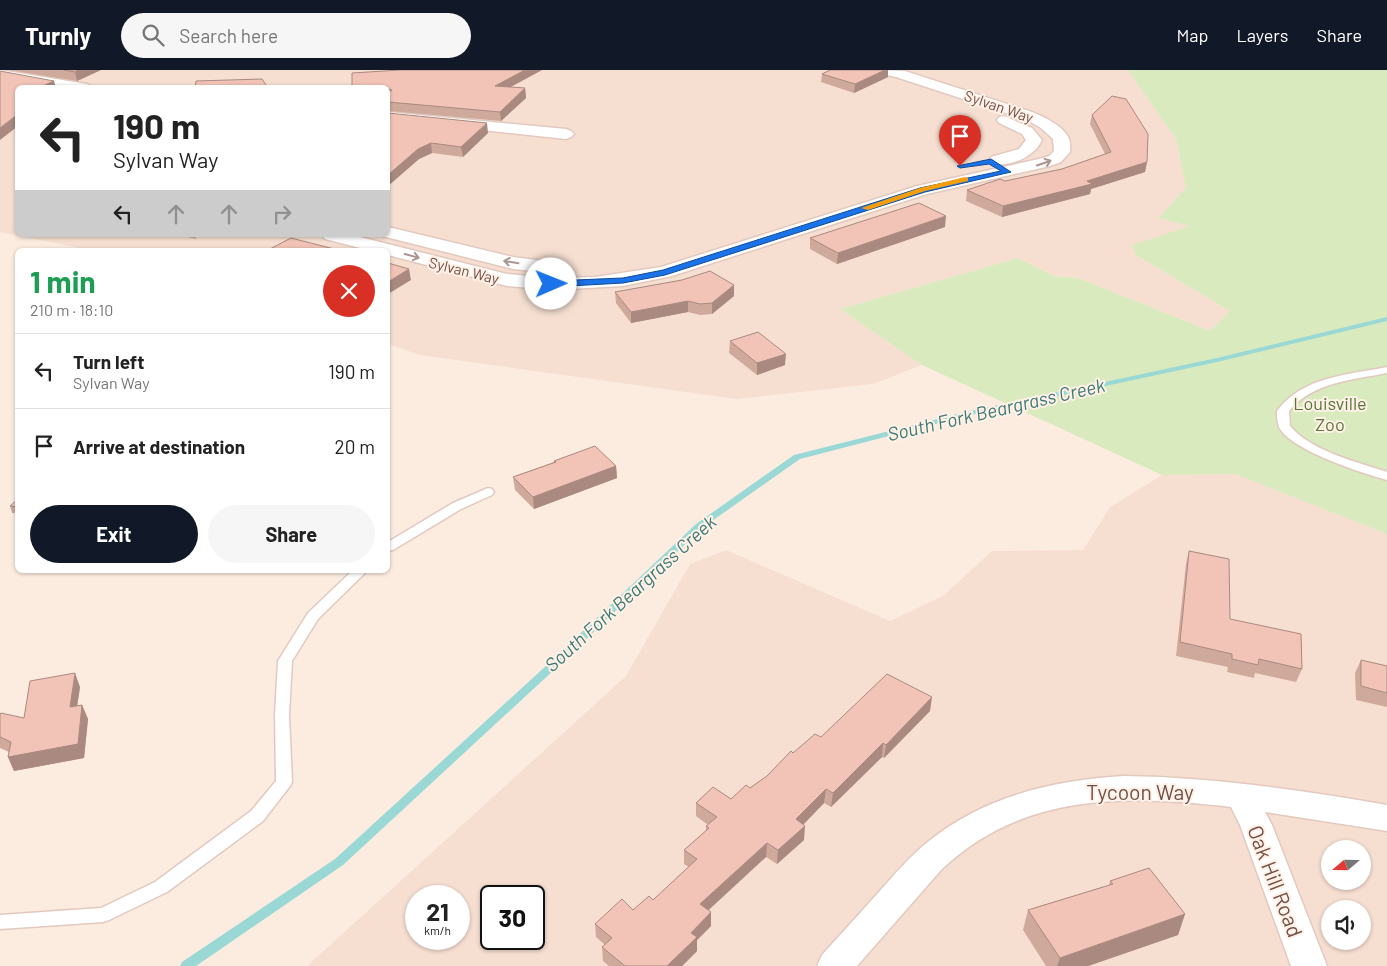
<!DOCTYPE html>
<html lang="en">
<head>
<meta charset="utf-8">
<style>
  :root { --surface:#fff; --page:#f6f6f6; --text:#222; --muted:#767676; --line:#e0e0e0; --accent:#111827 }
  body { margin:0; font-family:Barlow,sans-serif; background:var(--page); color:var(--text); height:100vh; display:flex; flex-direction:column; font-size:19px; white-space:nowrap }
  * { box-sizing:border-box; margin:0 }
  p { font-size:16px; color:var(--muted) }
  .icon { flex:none; width:28px; height:28px; fill:none; stroke:currentColor; stroke-width:2; stroke-linecap:round; stroke-linejoin:round }
  .map { position:relative; flex:1; overflow:hidden }
  .sheet { position:absolute; left:15px; top:178px; width:375px; height:325px; display:flex; flex-direction:column; background:var(--surface); border-radius:8px; box-shadow:0 1px 4px #0004 }
  .sheet>* { flex:none }
  .banner { position:absolute; left:15px; top:15px; width:375px; height:152px; border-radius:8px; box-shadow:0 1px 4px #0004; background:#fff; color:var(--text); overflow:hidden }
  .needle { width:32px; rotate:250deg }
  .tools { position:absolute; left:1321px; top:770px; display:grid; gap:10px }
  .tools a { display:grid; place-items:center; width:50px; height:50px; border-radius:50%; background:var(--surface); box-shadow:0 1px 4px #0004; font-size:25px }
  .speed { position:absolute; left:405px; top:815px; display:flex; gap:10px; font-size:25px; font-weight:700; text-align:center }
  .speed>* { display:grid; place-content:center; width:65px; height:65px; border-radius:50%; background:var(--surface); box-shadow:0 1px 4px #0004; line-height:1 }
  .speed small { font-size:12px; font-weight:400 }
  .speed .limit { border:2px solid #111; border-radius:8px; background:#fff; color:#111 }
  .pin { position:absolute; display:grid; place-items:center; width:42px; height:42px; color:#fff; margin:-51px -21px; border-radius:50% 50% 50% 0; rotate:-45deg; box-shadow:0 0 5px #0007 }
  .pin .icon { rotate:45deg }
  .me { position:absolute; width:55px; margin:-28px; rotate:89deg; stroke-linejoin:round; filter:drop-shadow(0 0 4px #0008) }
  .turn { display:flex; align-items:center; gap:18px; height:105px; padding:0 15px; font-size:22px }
  .turn .icon { width:65px; height:65px; stroke-width:2.5 }
  .turn b { display:block; font-size:35px; line-height:42px }
  .lanes { display:flex; align-items:center; height:48px; padding:0 15px; background:#0003; justify-content:center; gap:25px; direction:ltr }
  .lanes .off { opacity:.35 }
  .round { display:grid; place-items:center; flex:none; width:52px; height:52px; border-radius:26px; background:var(--page) }
  .overview { display:flex; align-items:center; justify-content:space-between; height:85px; padding:0 15px }
  h1 { font-size:30px; font-weight:700; line-height:38px; color:#1e9e55 }
  .primary-button { display:flex; gap:10px; margin-top:auto; padding:10px 15px }
  .primary-button a { flex:1; height:58px; border-radius:30px; background:var(--accent); color:#fff; font-size:20px; font-weight:700; line-height:58px; text-align:center }
  .primary-button a+a { background:var(--page); color:var(--text) }
  ul { padding:0; list-style:none }
  li { display:flex; align-items:center; gap:15px; height:75px; padding:0 15px; border-top:1px solid var(--line) }
  li div { flex:1 }
  li b { display:block; font-size:19px }
  li em { font-style:normal }
  header { display:flex; align-items:center; gap:30px; box-sizing:border-box; height:70px; padding:0 25px; background:var(--accent); color:#fff }
  header strong { font-size:24px }
  nav { display:flex; gap:28px; margin-inline-start:auto; font-size:18px }
  .search { width:350px; height:45px; background:var(--page); display:flex; align-items:center; gap:12px; box-sizing:border-box; padding:0 18px; border-radius:28px; color:var(--muted); font-size:19px }
  .map>svg:first-child { display:block }
  .residential { fill:#f6dfd1; fill-rule:evenodd }
  .green { fill:#d8eabe }
  .lines { fill:none; stroke-linecap:round; stroke-linejoin:round }
  .stream { fill:#9ad8d6; fill-rule:evenodd }
  .lane-casing { stroke:#e2c9bf; stroke-width:3 }
  .street-casing { stroke:#e2c9bf; stroke-width:3 }
  .lane { fill:#fff; fill-rule:evenodd }
  .street { fill:#fff; fill-rule:evenodd }
  .wall { fill:#d0a99d }
  .shaded-wall { fill:#a98980 }
  .building { fill:#f2c4b7; stroke:#a98980 }
  .oneway { stroke:#ab9591 }
  .route { fill:#1a73e8; stroke:#114b97 }
  .slow { fill:#f59e0b }
  .labels { text-anchor:middle; dominant-baseline:central; stroke-width:4; stroke-linejoin:round; paint-order:stroke }
  .far-street-label { font-size:15px; fill:#734f47; stroke:#fff1e6 }
  .park-label { font-size:18px; fill:#57743c; stroke:#fff1e6 }
  .water-label { font-size:19px; font-style:italic; fill:#3b7978; stroke:#fff1e6 }
  .near-street-label { font-size:21px; fill:#734f47; stroke:#fff1e6 }
</style>
</head>
<body>
<header>
<strong>Turnly</strong>
<div class="search"><svg class="icon" aria-label="search" viewBox="0 0 24 24"><circle cx="10" cy="10" r="6"/><path d="M15 15l6 6"/></svg>Search here</div>
<nav><a>Map</a><a>Layers</a><a>Share</a></nav>
</header>
<div class="map">
<svg width="1387" height="896" viewBox="0 0 1387 896">
  <rect width="100%" height="100%" fill="#fcece0"/>
  <g class="residential">
    <path d="M0,0H1128L1176,69L1186,118L1158,148L1191,156L1132,175L1136,185L1230,241L1210,261L1078,208L1054,206L1018,188L840,239L922,295L873,314L736,329L420,285L388,274V180H89L0,162ZM18,18H388V165H18Z"/>
    <path d="M1235,404L1387,464V896H307L626,606L690,494L726,480L890,551L943,526L992,481L1083,480L1110,437L1162,405ZM1330,779H1362V811H1330ZM416,826H459V869H416ZM491,826H534V869H491ZM1330,839H1362V871H1330Z"/>
  </g>
  <path class="green" d="M1128,0H1387V464L1235,404L1162,405L922,295L840,239L1018,188L1054,206L1078,208L1210,261L1230,241L1136,185L1132,175L1190,156L1158,148L1186,118L1176,69Z"/>
  <g class="lines">
    <path class="stream" d="M1387,247V251L1217,292L966,346L800,389L702,458L555,599L343,795L196,896H180L182,892L335,789L547,595L696,454L794,385L965,342L1217,288Z"/>
    <g class="lane-casing">
      <g id="lane">
        <path d="M1387,297V303C1352,310 1313,312 1289,341L1290,356C1311,381 1357,392 1387,402V410C1362,403 1290,380 1279,357C1277,352 1277,346 1277,341C1303,306 1348,305 1387,297Z"/>
        <path d="M488,418L492,419L494,422L492,425L461,439L393,480L388,481V472L453,433Z"/>
        <path d="M353,500H368L318,549L292,591L289,645L292,712L290,716L263,751L167,822L109,850L103,852L0,859V845L101,838L155,812L251,741L276,711L275,645L278,591L308,543Z"/>
      </g>
    </g>
    <g class="street-casing">
      <g id="street">
        <path d="M0,0L87,14L94,18H58L0,8Z"/>
        <path d="M875,0L905,1L1032,42C1044,47 1064,56 1069,69C1071,73 1070,78 1070,82L1061,92L1050,96L927,124L672,206L623,216L551,220L507,216L388,185V180H368L325,169L322,165H352L507,204L551,208L595,207L661,197L917,116L1039,89L1049,86L1054,81L1053,69L1041,58L1027,50L896,7L877,3Z"/>
        <path d="M388,42L566,59L571,61L574,64L571,67L566,69L388,50Z"/>
        <path d="M1004,46L1032,58L1042,70C1035,87 1009,98 991,93L989,90L991,87L1019,79L1026,70L1022,64L999,53L997,50L999,47Z"/>
        <path d="M388,157L513,187L559,193L561,197L559,201L552,203L513,199L382,166L388,165Z"/>
        <path d="M1124,706C1212,707 1300,720 1387,735V761L1265,742L1272,755L1327,896H1291L1240,755L1231,737C1127,725 1022,722 941,800L857,896H817L822,885C841,864 860,843 878,823C894,805 910,786 929,771C985,726 1054,710 1124,706Z"/>
      </g>
    </g>
    <use href="#lane" class="lane"/>
    <use href="#street" class="street"/>
  </g>
  <g class="wall">
    <path d="M8,0H101L77,11Z"/>
    <path d="M400,0H542L510,17L525,18L526,28L501,51L388,41V18Z"/>
    <path d="M830,0H888V7L854,23L821,12L822,4Z"/>
    <path d="M388,43L488,63L463,87L432,83L419,89L388,116Z"/>
    <path d="M1092,45L1147,92L1145,102L1091,119L1090,124L1002,147L966,131L967,120L1062,99L1105,84L1090,54Z"/>
    <path d="M945,157L837,194L810,179V168Z"/>
    <path d="M180,165H195L196,169Z"/>
    <path d="M734,215V226L712,244L700,245L688,242L631,253L616,233L615,222Z"/>
    <path d="M730,271L785,295L757,305L729,283Z"/>
    <path d="M554,391L616,396L617,408L534,439L515,420L513,407L554,392Z"/>
    <path d="M18,429V443H12L10,436Z"/>
    <path d="M1189,481L1230,549L1302,599L1296,612L1255,603L1254,608L1227,602L1228,597L1176,586L1186,494Z"/>
    <path d="M1361,590L1387,596V637L1356,630L1355,603Z"/>
    <path d="M80,617L77,636L82,635L88,649L84,688L14,701L8,687L9,682L0,678V644L24,648Z"/>
    <path d="M930,641L884,688L882,687L831,737L824,733L803,755L804,770L777,794L766,787L708,840L711,856L697,870V881L682,896H609L603,891L602,877L605,875L596,867L595,854L633,840L653,830L689,797L684,794V780L706,761V756L708,755L696,746V733L731,729L750,718L767,706L793,683L821,667Z"/>
    <path d="M1110,811L1185,844L1178,865L1088,896H1046L1023,860L1028,840L1109,815Z"/>
  </g>
  <g class="shaded-wall">
    <path d="M78,0H101L77,11L75,2Z"/>
    <path d="M525,0H542L496,25L495,16Z"/>
    <path d="M885,0H888V7L854,23L855,14Z"/>
    <path d="M54,11L56,18H40V17Z"/>
    <path d="M525,18L526,28L501,51L500,42Z"/>
    <path d="M18,44V56L0,70V58Z"/>
    <path d="M487,53L488,63L463,87L461,77Z"/>
    <path d="M431,73L432,83L419,89L388,116V105L418,79Z"/>
    <path d="M1147,92L1145,102L1091,119L1090,124L1002,147L1003,136Z"/>
    <path d="M946,146L945,157L837,194L838,183Z"/>
    <path d="M409,199L411,210L388,224V212Z"/>
    <path d="M734,215V226L712,244V233Z"/>
    <path d="M688,231V242L631,253V242Z"/>
    <path d="M786,284L785,295L757,305V293Z"/>
    <path d="M616,396L617,408L534,439L533,427Z"/>
    <path d="M75,603L80,617L75,651L70,637Z"/>
    <path d="M932,627L930,641L884,688L886,675Z"/>
    <path d="M82,635L88,649L84,688L14,701L8,687Z"/>
    <path d="M883,673L882,687L831,737L833,723Z"/>
    <path d="M826,719L824,733L795,763L796,749Z"/>
    <path d="M805,756L804,770L777,794L778,780Z"/>
    <path d="M767,773L766,787L700,848V834Z"/>
    <path d="M711,842V856L697,870V881L682,896H667L691,863Z"/>
    <path d="M1185,844L1178,865L1088,896H1057L1060,888Z"/>
  </g>
  <g class="building">
    <path d="M64,0H78L75,2Z"/>
    <path d="M400,0H525L495,16L525,18L500,42L388,32V23L392,20L388,19V18H352V3Z"/>
    <path d="M830,0H885L855,14L822,4Z"/>
    <path d="M0,1L54,11L40,17L41,18H18V44L0,58Z"/>
    <path d="M262,9L268,18H195L196,11Z"/>
    <path d="M1112,26L1126,29L1148,64L1147,92L1087,111L1092,114L1003,136L967,120L1000,109L1005,111L1062,99L1111,82L1092,45Z"/>
    <path d="M388,43L487,53L461,77L431,73L418,79L388,105Z"/>
    <path d="M919,133L946,146L838,183L810,168Z"/>
    <path d="M291,168L338,180H268Z"/>
    <path d="M388,193L409,199L388,212Z"/>
    <path d="M710,201L734,215L712,233L700,234L688,231L631,242L615,222L682,210Z"/>
    <path d="M758,262L786,284L757,293L730,271Z"/>
    <path d="M595,376L616,396L533,427L513,407L556,392L554,391Z"/>
    <path d="M18,429V437L10,436Z"/>
    <path d="M1189,481L1229,489L1230,549L1301,564L1302,599L1259,589L1258,595L1232,589V584L1180,572Z"/>
    <path d="M1361,590L1387,596V623L1361,616Z"/>
    <path d="M75,603L70,637L82,635L78,674L8,687L11,672L0,667V644L1,643L24,648L30,611Z"/>
    <path d="M887,604L932,627L886,675L883,673L833,723L826,719L796,749L805,756L778,780L767,773L700,834L711,842L691,863L697,867L667,896H625L602,877L612,868L595,854L622,829L633,840L649,826L653,830L697,789L684,780L709,758L706,756L717,747L696,733L713,717L731,729L746,715L750,718L767,706L791,681L793,683L815,664L821,667Z"/>
    <path d="M1149,798L1185,844L1060,888L1028,840L1113,814L1110,811Z"/>
  </g>
  <defs><path id="oneway-shaft" d="M-6 0H5M1.5-3L5.5 0L1.5 3" fill="none" stroke-width="1.6" stroke-linecap="round" stroke-linejoin="round" transform="scale(1.25)"/></defs>
  <g class="oneway">
    <use href="#oneway-shaft" transform="translate(1044 93) rotate(-19)"/>
    <use href="#oneway-shaft" transform="translate(412 186) rotate(15)"/>
    <use href="#oneway-shaft" transform="translate(511 192) rotate(-170)"/>
  </g>
  <path class="route" d="M991,89L1011,102L925,122L665,205L623,213L551,217L547,214L551,211L623,208L663,200L920,118L1001,101L989,94L960,98L957,96Z"/>
  <path class="slow" d="M965,107L968,108V111L925,121L868,140L861,138L920,118Z"/>
  <g class="labels">
    <g class="far-street-label">
      <text transform="translate(999 36) rotate(19)">Sylvan Way</text>
      <text transform="translate(464 200) rotate(14)">Sylvan Way</text>
    </g>
    <g class="park-label">
      <text x="1330" y="333">Louisville<tspan x="1330" dy="21">Zoo</tspan></text>
    </g>
    <g class="water-label">
      <text transform="translate(996 339) rotate(-13)">South Fork Beargrass Creek</text>
      <text transform="translate(630 523) rotate(-42)">South Fork Beargrass Creek</text>
    </g>
    <g class="near-street-label">
      <text x="1140" y="721">Tycoon Way</text>
      <text transform="translate(1276 811) rotate(69)">Oak Hill Road</text>
    </g>
  </g>
</svg>
<div class="tools">
<a><svg class="needle" viewBox="-14 -14 28 28"><path d="M0-13l5 13h-10z" fill="#e53935"/><path d="M0 13l5-13h-10z" fill="#767676"/></svg></a>
<a><svg class="icon" aria-label="sound" viewBox="0 0 24 24"><path d="M4 9h4l5-4v14l-5-4H4zM17 9q2 3 0 6"/></svg></a>
</div>
<div class="speed"><div>21<small>km/h</small></div><div class="limit">30</div></div>
<div class="pin" style="left:960px;top:96px;background:#d93025"><svg class="icon" aria-label="arrive" viewBox="0 0 24 24"><path d="M6 21V4h12l-3 4 3 4H6"/></svg></div>
<svg class="me" style="left:551px;top:214px" viewBox="-20 -20 40 40"><circle r="19" fill="#fff"/><path d="M0-13L10 11 0 6-10 11z" fill="#1a73e8"/></svg>
<div class="banner">
<div class="turn"><svg class="icon" aria-label="left" viewBox="0 0 24 24"><path d="M17 20v-9H6M10 6l-5 5 5 5"/></svg><div><b>190 m</b>Sylvan Way</div></div>
<div class="lanes"><svg class="icon" aria-label="left" viewBox="0 0 24 24"><path d="M17 20v-9H6M10 6l-5 5 5 5"/></svg><svg class="icon off" aria-label="ahead" viewBox="0 0 24 24"><path d="M12 20V5M6 11l6-6 6 6"/></svg><svg class="icon off" aria-label="ahead" viewBox="0 0 24 24"><path d="M12 20V5M6 11l6-6 6 6"/></svg><svg class="icon off" aria-label="right" viewBox="0 0 24 24"><path d="M7 20v-9h11M14 6l5 5-5 5"/></svg></div>
</div>
<section class="sheet">
<div class="overview"><div><h1>1 min</h1><p>210 m · 18:10</p></div><a class="round" style="background:#d93025;color:#fff"><svg class="icon" aria-label="close" viewBox="0 0 24 24"><path d="M6 6l12 12M18 6L6 18"/></svg></a></div>
<ul>
<li><svg class="icon" aria-label="left" viewBox="0 0 24 24"><path d="M17 20v-9H6M10 6l-5 5 5 5"/></svg><div><b>Turn left</b><p>Sylvan Way</p></div><em>190 m</em></li>
<li><svg class="icon" aria-label="arrive" viewBox="0 0 24 24"><path d="M6 21V4h12l-3 4 3 4H6"/></svg><div><b>Arrive at destination</b></div><em>20 m</em></li>
</ul>
<div class="primary-button"><a>Exit</a><a>Share</a></div>
</section>
</div>
</body>
</html>
